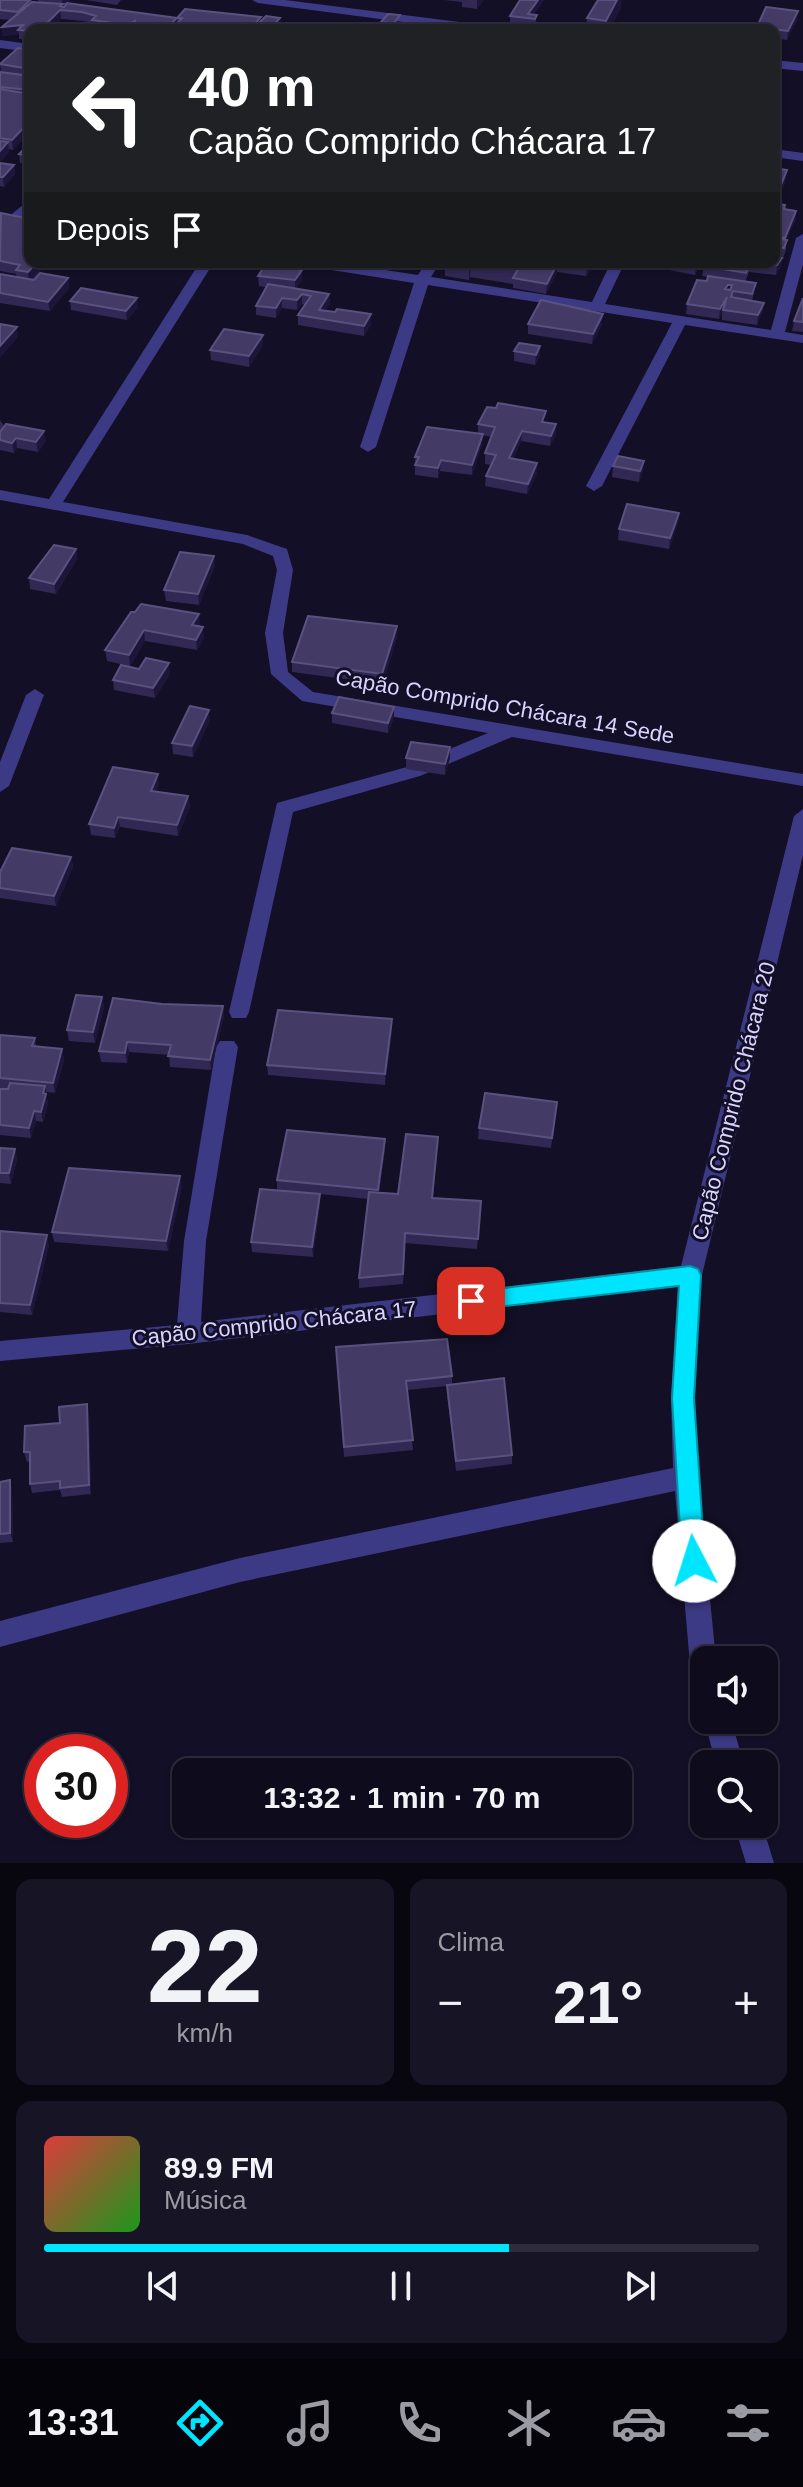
<!DOCTYPE html>
<html lang="pt">
<head>
<meta charset="utf-8">
<style>
	:root { --surface:#0e0b1c; --page:#171425; --text:#f1f3f6; --muted:#9b9ba3; --line:#2e2b3b; --accent:#00e5ff }
	body { margin:0; font-family:Arial,sans-serif; background:var(--page); color:var(--text); height:100vh; display:flex; flex-direction:column; font-size:30px; white-space:nowrap }
	* { box-sizing:border-box; margin:0 }
	p { font-size:26px; color:var(--muted) }
	.icon { flex:none; width:44px; height:44px; fill:none; stroke:currentColor; stroke-width:2; stroke-linecap:round; stroke-linejoin:round }
	.map { position:relative; height:1863px; overflow:hidden }
	.drawer { display:flex; flex-direction:column; gap:16px; padding:16px; background:#08060f; flex:1 }
	.drawer>* { flex:none }
	.banner { position:absolute; left:24px; top:24px; width:756px; height:244px; border-radius:16px; box-shadow:0 2px 6px #0004,0 0 0 2px var(--line); background:#202124; color:#fff; overflow:hidden }
	.controls { position:absolute; left:690px; top:1646px; display:grid; gap:16px }
	.controls a { display:grid; place-items:center; width:88px; height:88px; border-radius:16px; background:var(--surface); box-shadow:0 2px 6px #0004,0 0 0 2px var(--line); font-size:40px }
	.speed { position:absolute; left:24px; top:1734px; display:flex; gap:16px; font-size:40px; font-weight:700; text-align:center }
	.speed>* { display:grid; place-content:center; width:104px; height:104px; border-radius:50%; background:var(--surface); box-shadow:0 2px 6px #0004,0 0 0 2px var(--line); line-height:1 }
	.speed .limit { border:12px solid #d22; background:#fff; color:#111 }
	.pin { position:absolute; display:grid; place-items:center; width:68px; height:68px; color:#fff; margin:-34px; border-radius:16px; box-shadow:0 4px 12px #0006 }
	.me { position:absolute; width:88px; margin:-44px; rotate:355deg; stroke-linejoin:round; filter:drop-shadow(0 0 6px #0008) }
	.turn { display:flex; align-items:center; gap:28px; height:168px; padding:0 32px; font-size:36px }
	.turn .icon { width:104px; height:104px; stroke-width:2.5 }
	.turn b { display:block; font-size:56px; line-height:68px }
	.then { display:flex; align-items:center; height:76px; padding:0 32px; background:#0003; gap:16px; font-size:30px }
	.big { font-size:60px; font-weight:700; line-height:1.1 }
	.drawer .card { flex:1; display:flex; flex-direction:column; justify-content:center; gap:12px; min-width:0; padding:0 28px; border-radius:16px; background:var(--page) }
	.drawer .dial { align-items:center; gap:0 }
	.dial b { font-size:104px; line-height:1 }
	.song { display:flex; align-items:center; gap:24px }
	.cover { width:96px; height:96px; border-radius:12px; background:linear-gradient(135deg,hsl(0 70% 55%),hsl(120 70% 35%)) }
	.played { height:8px; border-radius:4px; background:linear-gradient(90deg,var(--accent) 65%,var(--line) 65%) }
	.keys { display:flex; justify-content:space-around; direction:ltr }
	.heat { display:flex; justify-content:space-between; align-items:center; font-size:44px; direction:ltr }
	.drawer .tiles { flex:1; display:grid; gap:16px; grid-template-columns:1fr 1fr }
	.card:last-child { grid-column:span 2 }
	.trip { position:absolute; left:172px; top:1758px; width:460px; height:80px; border-radius:16px; background:var(--surface); box-shadow:0 2px 6px #0004,0 0 0 2px var(--line); font-weight:700; line-height:80px; text-align:center }
	.dock { display:flex; height:128px; justify-content:space-around; align-items:center; background:#06040b; color:var(--muted) }
	.dock .icon { width:56px; height:56px }
	.dock .current { color:var(--accent) }
	.dock b { font-size:36px; color:var(--text) }
	.map>svg:first-child { display:block }
	.lines { fill:none; stroke-linecap:round; stroke-linejoin:round }
	.street { fill:#3d3a85; fill-rule:evenodd }
	.wall { fill:#312854; fill-rule:evenodd }
	.shaded-wall { fill:#1d163a }
	.building { fill:#433a66; stroke:#5a527e; stroke-width:2; fill-rule:evenodd }
	.route { fill:#00e5ff; stroke:#0095a6; stroke-width:2 }
	.labels { text-anchor:middle; stroke-width:6; stroke-linejoin:round; paint-order:stroke }
	.street-label { font-size:22px; fill:#d9d4ff; stroke:#130f26 }
</style>
</head>
<body>
<div class="map">
<svg width="803" height="1863" viewBox="0 0 803 1863">
	<rect width="100%" height="100%" fill="#130f26"/>
	<g class="lines">
		<!-- street -->
		<path class="street" d="M252,0H285L491,26L497,30H464L258,3Z
			M0,40L30,44V52L0,48Z
			M774,60L803,63V71L774,68Z
			M774,149L803,153V161L774,157Z
			M30,199V211L22,220H12V214Z
			M803,234V264L785,332L803,335V343L685,325L602,486L594,491L586,486L672,323L428,285L376,447L368,452L360,447L414,283L306,266L299,262H333L418,275L426,262H440L431,277L592,302L611,262H625L605,304L771,330L796,238Z
			M200,262H214L63,502L247,535L287,549L293,570L283,633L288,672L313,692L803,774V786L512,737L420,776L293,812L249,1012L246,1018H232L229,1012L277,803L407,767L488,733L302,701L271,674L265,633L277,570L273,556L243,544L0,500V490L49,499Z
			M35,689L44,695L9,786L0,792V762L26,695Z
			M803,809V855L702,1275L695,1398L698,1477L716,1660H704V1689L695,1685L691,1676L675,1491L240,1582L0,1647V1621L240,1558L673,1468L671,1398L678,1286L188,1344L0,1361V1341L177,1325L184,1241L216,1047L220,1041H234L238,1047L206,1241L201,1322L681,1266L794,816Z
			M704,1719L731,1720L744,1764H716Z
			M734,1824H762L774,1863H746Z"/>
	</g>
	<!-- wall -->
	<path class="wall" d="M0,0H32V2H39L38,0H70L63,6L177,18V23V18L261,21L280,18L281,27L278,30H102L93,29L92,23L83,21L61,19L50,30H30V40L19,39V34L3,36L2,27L10,20L0,19Z
		M86,0H121L117,5Z
		M444,0H484L477,9L462,7V2Z
		M520,0H544L534,14L537,24L534,28L510,25V16Z
		M621,8L609,30H586L587,18Z
		M797,20L787,40L774,38V30H756L757,27Z
		M381,22L420,27V30H381Z
		M30,50V141L26,140L25,137L13,150L9,149V152L0,162V72H1L0,64Z
		M30,146V165L20,163L19,154Z
		M0,163L14,165L15,174L4,187L0,186Z
		M774,168L786,179L780,195L774,194Z
		M774,203L785,209L796,211L795,221L786,240V250L783,258L774,256Z
		M0,215L30,262H48L32,280L68,278L69,288L50,311L0,303V274L17,277L16,274L0,271Z
		M782,258L780,268L776,275L749,272L745,282L754,293L752,301L764,303L762,313L757,325L722,320V313L719,319L686,314L687,304L707,281L708,277L702,276L704,266ZM728,285H732L730,289H726Z
		M120,262H138L136,265Z
		M445,262H596L586,276L557,272L546,294L513,288V284L470,277L469,280L445,276Z
		M664,262H701L695,275L664,269Z
		M258,276L302,280L296,288L329,294L330,304L325,311L371,314V324L364,336L298,325V315L305,305L302,304L297,310L282,308L276,318L256,315V306L266,287L259,286Z
		M803,298V332L792,331L794,321Z
		M70,301L138,307L127,320L71,310Z
		M528,324H602L592,344L528,334Z
		M263,335V345L249,367L211,360L210,350Z
		M540,346V356L535,365L514,361V351Z
		M0,420L4,426L46,441L38,452L17,448L14,453L0,450Z
		M545,422L556,424V434L550,446L521,441L513,459L537,463V474L527,494L485,486L486,476L491,465L485,464V453L491,437L483,435L482,444L472,475L440,471L438,478L415,475V457L478,433V424Z
		M613,466L643,471L639,482L612,477Z
		M679,513L678,523L669,549L618,540L619,529Z
		M76,549L77,559L56,594L30,589L29,578Z
		M215,566L199,605L166,601L164,590Z
		M135,612L200,624L199,627L204,638L197,650L145,641L130,666L107,661L105,650Z
		M397,626V637L383,684L292,672V662Z
		M170,674L155,698L114,690L113,680Z
		M394,707V717L388,733L332,723V713Z
		M210,720L193,757L173,754L172,743Z
		M450,747V758L445,775L406,769V758Z
		M159,785L156,792L188,796L190,807L178,836L120,827L115,838L91,835L89,824Z
		M71,857L73,867L56,906L0,898V872Z
		M102,997L104,1007L95,1043L69,1041L67,1030Z
		M162,1004L223,1006L224,1016L211,1070L170,1067L169,1055L129,1052L127,1063L101,1062L99,1051Z
		M392,1030L385,1085L268,1075L267,1065Z
		M0,1035L35,1038L36,1047L62,1049L64,1060L55,1093L46,1092L48,1104L43,1122L36,1121L31,1138L0,1135Z
		M557,1102L551,1148L478,1139L479,1128Z
		M438,1137L433,1198L481,1201L477,1249L405,1243L403,1284L359,1288V1278L368,1199L320,1194V1204L313,1257L252,1252L251,1242L277,1190V1180L385,1139V1149L379,1193L398,1194Z
		M0,1148L15,1149L17,1159L11,1184L0,1183Z
		M182,1186L168,1251L54,1242L52,1232Z
		M0,1231L49,1245L32,1315L0,1312Z
		M336,1347L452,1376V1384L512,1455V1464L456,1471L447,1394V1386L407,1390L413,1450L344,1457Z
		M89,1413L91,1494L62,1497L60,1490L32,1493L30,1484V1461L27,1462L24,1452L60,1423Z
		M10,1480L12,1490L13,1542L0,1543V1482Z"/>
	<!-- shaded-wall -->
	<path class="shaded-wall" d="M62,0H70L63,7Z
		M477,0H484L477,9Z
		M538,0H544L531,18L528,14Z
		M617,0H622L621,8L609,30H605L606,21Z
		M60,10L61,19L50,30H40Z
		M798,11L797,20L787,40L788,31Z
		M261,17V26H256V30H251Z
		M177,18L178,27L174,30H164Z
		M280,18L281,27L278,30H270Z
		M23,25L18,30L19,34L3,36L2,27Z
		M30,121V131L25,130V137L13,150L12,140Z
		M8,142L9,152L0,162V151Z
		M14,165L15,174L4,187L3,177Z
		M787,170L786,179L780,195L781,185Z
		M796,211L795,221L783,247L785,238Z
		M782,258L780,268L776,275L777,265Z
		M37,262H48L29,282L28,272Z
		M469,262H471L470,277L469,280Z
		M518,262H525L516,279V266Z
		M558,262L557,272L546,294L547,284Z
		M590,262H596L586,276L587,266Z
		M697,262H701L695,275L696,265Z
		M302,270V280L295,289V280Z
		M68,278L69,288L50,311L48,302Z
		M302,294V304L297,310V300Z
		M329,294L330,304L319,320V310Z
		M727,297L722,313L719,319L720,309Z
		M137,298L138,307L127,320L126,311Z
		M282,298V308L276,318V308Z
		M764,303L762,313L757,325L758,315Z
		M371,314V324L364,336V326Z
		M603,314L602,324L592,344L593,334Z
		M17,327L18,337L0,358V346Z
		M263,335V345L249,367V356Z
		M540,346V356L535,365L536,355Z
		M556,424V434L550,446L551,436Z
		M44,431L46,441L38,452L36,442Z
		M522,431L521,441L508,468L509,458Z
		M483,434L482,444L472,475V465Z
		M16,438L17,448L14,453L12,443Z
		M441,460L440,471L438,478V468Z
		M644,461L643,471L639,482L640,471Z
		M537,463V474L527,494L528,484Z
		M679,513L678,523L669,549L670,538Z
		M76,549L77,559L56,594L54,584Z
		M214,556L215,566L199,605L198,594Z
		M199,614L200,624L193,636L192,625Z
		M397,626V637L383,684L382,674Z
		M203,627L204,638L197,650L196,640Z
		M144,630L145,641L130,666L129,655Z
		M169,663L170,674L155,698L153,688Z
		M394,707V717L388,733V723Z
		M209,710L210,720L193,757L192,746Z
		M450,747V758L445,775V764Z
		M158,774L159,785L152,802L151,791Z
		M188,796L190,807L178,836L177,825Z
		M118,817L120,827L115,838L114,828Z
		M71,857L73,867L56,906L54,896Z
		M102,997L104,1007L95,1043L93,1032Z
		M223,1006L224,1016L211,1070L210,1060Z
		M392,1019V1030L385,1085V1074Z
		M127,1042L129,1052L127,1063L125,1053Z
		M62,1049L64,1060L55,1093L53,1083Z
		M45,1086L48,1104L43,1122L41,1112Z
		M34,1111L36,1121L31,1138L29,1128Z
		M385,1139V1149L378,1200V1190Z
		M15,1149L17,1159L11,1184L9,1173Z
		M180,1176L182,1186L168,1251L166,1241Z
		M320,1194V1204L313,1257L312,1247Z
		M47,1235L49,1245L32,1315L30,1305Z
		M87,1404L89,1413L91,1494L89,1485Z
		M10,1480L12,1490L13,1542L10,1533Z"/>
	<!-- building -->
	<path class="building" d="M0,0H30L18,12L0,10Z
		M520,0H538L528,14L537,15L535,19L510,16Z
		M598,0H617L606,21L587,18Z
		M32,2L63,4L60,6L64,7L67,3L177,18L164,30H126L136,20L128,25L92,20L96,16L82,12L60,10L40,30H30V31L18,30L23,25L2,27Z
		M766,7L798,11L788,31L757,27Z
		M185,9L261,17L250,29L213,23L207,30H171L182,18H177Z
		M388,14L400,15L394,23L420,27L417,30H384L389,23L381,22Z
		M266,16L280,18L270,29L256,26Z
		M336,26L354,29L353,30H333Z
		M18,48L30,50V69L0,64Z
		M0,72L30,76V90L0,87Z
		M0,89L30,94V121L12,140L0,138Z
		M0,141L8,142L0,151Z
		M27,146H30V156L19,154Z
		M0,163L14,165L3,177H0Z
		M774,168L787,170L781,185L774,184Z
		M774,203L785,205L784,209L796,211L785,238L774,236Z
		M1,213L30,219V262H37L28,272L16,270L20,265L0,261Z
		M774,238L787,240L784,248L774,246Z
		M774,257L782,258L777,265L750,263L746,273L704,266L705,262H774Z
		M493,262H518L516,266Z
		M522,262H590L587,266L558,262L547,284L513,278Z
		M680,262H697L696,265Z
		M266,264L302,270L295,280L258,276Z
		M40,273L68,278L48,302L0,293V274L34,280Z
		M708,276L756,283L752,294L733,291L731,297L764,303L758,315L723,310L727,297L720,309L687,304L697,280L707,281ZM728,285H732L730,290L725,289Z
		M268,284L329,294L319,310L335,312L337,309L371,314L364,326L298,315L311,296L302,294L297,300L282,298L276,308L256,306Z
		M81,288L137,298L126,311L70,301Z
		M803,298V322L794,321Z
		M541,300L603,314L593,334L528,324Z
		M0,324L17,327L0,346Z
		M224,329L263,335L249,356L210,350Z
		M519,343L540,346L536,355L514,351Z
		M498,403L546,411L542,422L556,424L551,436L522,431L509,458L537,463L528,484L486,476L496,455L485,453L495,427L478,424L487,407L496,408Z
		M6,424L44,431L36,442L16,438L12,443L0,440V432Z
		M427,427L483,434L472,465L441,460L438,468L415,465L419,457H415Z
		M618,456L644,461L640,471L613,466Z
		M627,504L679,513L670,538L619,529Z
		M54,545L76,549L54,584L29,578Z
		M180,552L214,556L198,594L164,590Z
		M141,604L199,614L192,625L203,627L196,640L144,630L129,655L105,650L131,612H135Z
		M308,616L397,626L382,674L292,662Z
		M146,658L169,663L153,688L113,680L121,665L139,669Z
		M339,697L394,707L388,723L332,713Z
		M190,706L209,710L192,746L172,743Z
		M411,742L450,747L445,764L406,758Z
		M113,767L158,774L151,791L188,796L177,825L118,817L114,828L89,824Z
		M12,848L71,857L54,896L0,888V872Z
		M76,995L102,997L93,1032L67,1030Z
		M113,998L162,1004L223,1006L210,1060L168,1056L171,1045L127,1042L125,1053L99,1051Z
		M278,1010L392,1019L385,1074L267,1065Z
		M0,1035L35,1038L32,1046L62,1049L53,1083L0,1078Z
		M10,1083L45,1086L43,1093L46,1094L41,1112L34,1111L29,1128L0,1125V1089H8Z
		M485,1093L557,1102L552,1138L479,1128Z
		M287,1130L385,1139L378,1190L277,1180Z
		M406,1134L438,1137L432,1198L481,1201L478,1239L405,1233L403,1274L359,1278L369,1192L398,1194Z
		M0,1148L15,1149L9,1173H0Z
		M69,1168L180,1176L166,1241L52,1232Z
		M260,1189L320,1194L312,1247L251,1242Z
		M0,1231L47,1235L30,1305L0,1303Z
		M447,1339L452,1376L406,1381L413,1440L344,1447L336,1347Z
		M504,1378L512,1455L456,1461L447,1385Z
		M87,1404L89,1485L60,1488V1481L30,1484V1452H24L25,1426L60,1423L59,1407Z
		M10,1480V1533L0,1534V1482Z"/>
	<!-- route -->
	<path class="route" d="M690,1266L698,1269L701,1275L694,1398L705,1561L702,1569L694,1572L685,1569L682,1561L672,1398L679,1286L471,1310L463,1308L460,1301L463,1295L471,1292Z"/>
	<g class="labels">
		<!-- street labels -->
		<g class="street-label">
			<text transform="translate(505 706) rotate(10)" y="8">Capão Comprido Chácara 14 Sede</text>
			<text transform="translate(733 1101) rotate(-76)" y="8">Capão Comprido Chácara 20</text>
			<text transform="translate(274 1323) rotate(-6)" y="8">Capão Comprido Chácara 17</text>
		</g>
	</g>
</svg>
<div class="controls">
<a><svg class="icon" aria-label="sound" viewBox="0 0 24 24"><path d="M4 9h4l5-4v14l-5-4H4zM17 9q2 3 0 6"/></svg></a>
<a><svg class="icon" aria-label="search" viewBox="0 0 24 24"><circle cx="10" cy="10" r="6"/><path d="M15 15l6 6"/></svg></a>
</div>
<div class="speed"><div class="limit">30</div></div>
<div class="pin" style="left:471px;top:1301px;background:#d93025"><svg class="icon" aria-label="arrive" viewBox="0 0 24 24"><path d="M6 21V4h12l-3 4 3 4H6"/></svg></div>
<svg class="me" style="left:694px;top:1561px" viewBox="-20 -20 40 40"><circle r="19" fill="#fff"/><path d="M0-13L10 11 0 6-10 11z" fill="#00e5ff"/></svg>
<div class="trip">13:32 · 1 min · 70 m</div>
<div class="banner">
<div class="turn"><svg class="icon" aria-label="left" viewBox="0 0 24 24"><path d="M17 20v-9H6M10 6l-5 5 5 5"/></svg><div><b>40 m</b>Capão Comprido Chácara 17</div></div>
<div class="then">Depois<svg class="icon" aria-label="arrive" viewBox="0 0 24 24"><path d="M6 21V4h12l-3 4 3 4H6"/></svg></div>
</div>
</div>
<section class="drawer">
<div class="tiles">
<div class="card dial"><b>22</b><p>km/h</p></div>
<div class="card"><p>Clima</p>
<div class="heat"><a>−</a><b class="big">21°</b><a>+</a></div>
</div>
<div class="card">
<div class="song"><i class="cover"></i><div><b>89.9 FM</b><p>Música</p></div></div>
<div class="played"></div>
<div class="keys"><svg class="icon" aria-label="previous" viewBox="0 0 24 24"><path d="M18 5L8 12l10 7zM5 5v14"/></svg><svg class="icon" aria-label="pause" viewBox="0 0 24 24"><path d="M8 5v14M16 5v14"/></svg><svg class="icon" aria-label="next" viewBox="0 0 24 24"><path d="M6 5l10 7-10 7zM19 5v14"/></svg></div>
</div>
</div>
</section>
<nav class="dock">
<b>13:31</b>
<svg class="icon current" aria-label="directions" viewBox="0 0 24 24"><path d="M12 3l9 9-9 9-9-9zM9 14v-3h6M13 9l2 2-2 2"/></svg>
<svg class="icon" aria-label="music" viewBox="0 0 24 24"><path d="M9 18V5l10-2v13"/><circle cx="6" cy="18" r="3"/><circle cx="16" cy="16" r="3"/></svg>
<svg class="icon" aria-label="phone" viewBox="0 0 24 24"><path d="M5 4h4l2 5-3 2q2 4 5 5l2-3 5 2v4C11 20 4 13 5 4z"/></svg>
<svg class="icon" aria-label="climate" viewBox="0 0 24 24"><path d="M12 3v18M4 7l16 10M4 17L20 7"/></svg>
<svg class="icon" aria-label="car" viewBox="0 0 24 24"><path d="M5 17H2v-5l4-1 3-4h7l3 4 3 1v5h-3M9 17h6M6 11h13"/><circle cx="7" cy="17" r="2"/><circle cx="17" cy="17" r="2"/></svg>
<svg class="icon" aria-label="filters" viewBox="0 0 24 24"><path d="M4 7h16M4 17h16"/><circle cx="9" cy="7" r="2"/><circle cx="15" cy="17" r="2"/></svg>
</nav>
</body>
</html>
